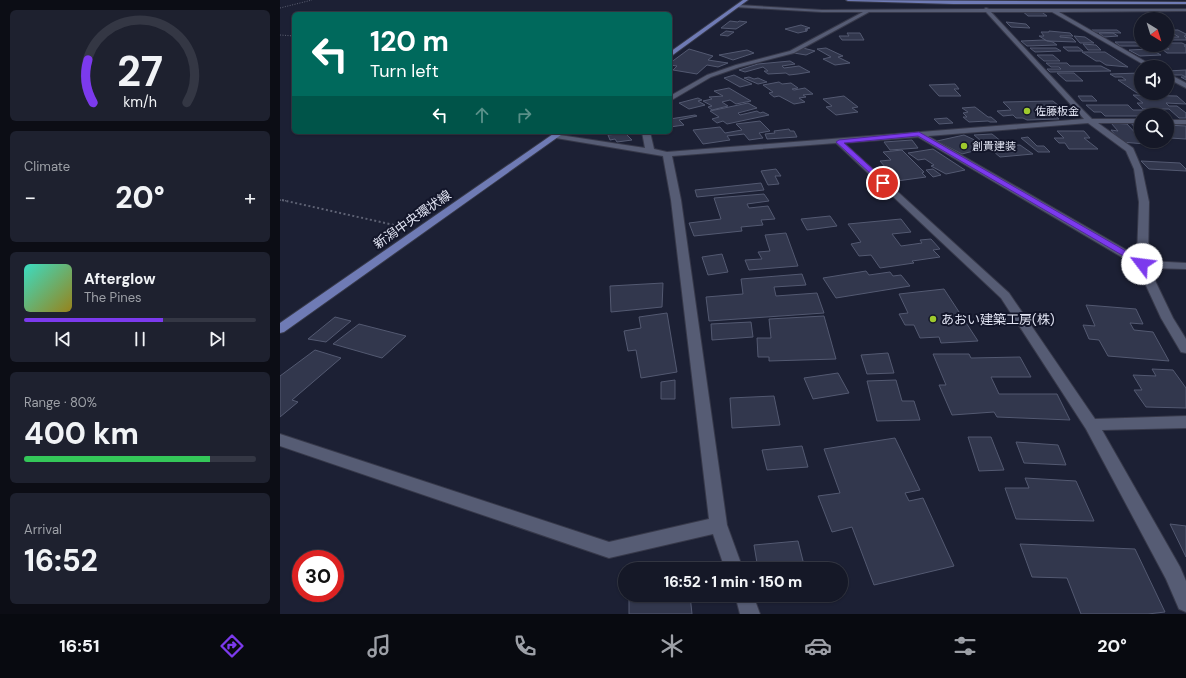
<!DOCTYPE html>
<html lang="en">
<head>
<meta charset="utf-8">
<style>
	:root { --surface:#151827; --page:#1e212f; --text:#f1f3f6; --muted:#9da0a7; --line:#343744; --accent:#7c3aed }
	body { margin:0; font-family:"DM Sans","Noto Sans JP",sans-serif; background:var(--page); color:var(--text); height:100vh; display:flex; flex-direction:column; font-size:15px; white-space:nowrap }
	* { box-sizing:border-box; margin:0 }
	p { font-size:13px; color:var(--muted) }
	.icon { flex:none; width:22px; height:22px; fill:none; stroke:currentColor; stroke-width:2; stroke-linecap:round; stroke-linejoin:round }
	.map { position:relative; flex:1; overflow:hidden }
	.panel { display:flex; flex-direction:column; gap:10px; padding:10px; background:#0c0d15; width:280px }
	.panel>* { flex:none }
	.top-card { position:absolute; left:12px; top:12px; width:380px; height:122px; border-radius:6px; box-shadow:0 1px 3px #0004,0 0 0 1px var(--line); background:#00695c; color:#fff; overflow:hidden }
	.needle { width:26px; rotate:142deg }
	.controls { position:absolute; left:854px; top:12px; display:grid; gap:8px }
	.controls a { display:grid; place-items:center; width:40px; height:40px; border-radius:50%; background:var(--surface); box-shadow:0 1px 3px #0004,0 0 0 1px var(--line); font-size:20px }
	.speed { position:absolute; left:12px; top:550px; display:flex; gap:8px; font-size:20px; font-weight:700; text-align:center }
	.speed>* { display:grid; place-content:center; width:52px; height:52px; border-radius:50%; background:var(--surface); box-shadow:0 1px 3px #0004,0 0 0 1px var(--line); line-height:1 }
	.speed .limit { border:6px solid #d22; background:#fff; color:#111 }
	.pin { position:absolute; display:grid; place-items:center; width:34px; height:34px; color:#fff; margin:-17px; border:2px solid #fff; border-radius:50%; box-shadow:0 1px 4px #0007 }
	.me { position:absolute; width:44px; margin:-22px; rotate:300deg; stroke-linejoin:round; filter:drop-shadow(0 0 3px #0008) }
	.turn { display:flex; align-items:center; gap:14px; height:84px; padding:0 12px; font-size:18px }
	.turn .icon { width:52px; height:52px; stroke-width:2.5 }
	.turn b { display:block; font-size:28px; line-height:34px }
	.lanes { display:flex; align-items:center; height:38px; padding:0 12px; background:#0003; justify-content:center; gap:20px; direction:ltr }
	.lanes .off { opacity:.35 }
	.big { font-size:30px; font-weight:800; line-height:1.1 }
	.panel .card { flex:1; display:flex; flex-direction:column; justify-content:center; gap:6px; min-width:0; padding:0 14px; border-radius:6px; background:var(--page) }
	.panel .dial { align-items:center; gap:0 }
	.dial svg { height:104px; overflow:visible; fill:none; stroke:var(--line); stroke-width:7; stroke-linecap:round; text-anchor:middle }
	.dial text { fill:var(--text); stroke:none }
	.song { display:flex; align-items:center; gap:12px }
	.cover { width:48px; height:48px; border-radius:6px; background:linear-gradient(135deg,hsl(170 70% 55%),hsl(50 70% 35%)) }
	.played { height:4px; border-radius:2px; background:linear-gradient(90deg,var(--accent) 60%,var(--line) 60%) }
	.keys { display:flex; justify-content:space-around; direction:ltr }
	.heat { display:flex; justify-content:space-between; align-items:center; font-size:22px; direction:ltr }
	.charge { height:6px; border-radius:3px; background:linear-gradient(90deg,#34c759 80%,var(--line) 0) }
	.trip { position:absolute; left:338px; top:562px; width:230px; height:40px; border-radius:20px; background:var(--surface); box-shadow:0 1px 3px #0004,0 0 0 1px var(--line); font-weight:800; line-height:40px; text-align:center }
	.dock { display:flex; height:64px; justify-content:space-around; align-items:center; background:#080a10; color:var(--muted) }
	.dock .icon { width:28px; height:28px }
	.dock .on { color:var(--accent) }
	.dock b { font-size:18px; color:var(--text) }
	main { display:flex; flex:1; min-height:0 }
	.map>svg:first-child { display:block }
	.building { fill:#32374d; stroke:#535971 }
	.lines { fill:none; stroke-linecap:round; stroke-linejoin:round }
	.street-casing { stroke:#37394a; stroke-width:2 }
	.primary-casing { stroke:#37394a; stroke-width:2 }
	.path-far2 { stroke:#5d6173; stroke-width:1; stroke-dasharray:1 1.5; stroke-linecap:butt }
	.path-far1 { stroke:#5d6173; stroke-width:1.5; stroke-dasharray:1 1.5; stroke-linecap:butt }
	.path { stroke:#5d6173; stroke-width:2; stroke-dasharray:2 2.5; stroke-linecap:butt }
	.street { fill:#565c74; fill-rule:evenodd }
	.primary { fill:#6f7bb5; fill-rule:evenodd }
	.route { fill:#7c3aed; stroke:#51269a }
	.poi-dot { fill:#9fca2d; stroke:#13162a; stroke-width:1.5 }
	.labels { text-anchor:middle; stroke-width:4; stroke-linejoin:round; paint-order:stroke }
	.far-poi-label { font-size:11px; fill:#dfe2f1; stroke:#13162a; text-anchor:start }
	.street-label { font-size:13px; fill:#dfe2f1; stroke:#13162a }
	.poi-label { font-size:13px; fill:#dfe2f1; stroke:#13162a; text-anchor:start }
</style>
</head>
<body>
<main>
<section class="panel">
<div class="card dial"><svg viewBox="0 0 100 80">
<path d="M14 69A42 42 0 1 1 86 69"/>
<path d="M14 69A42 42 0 0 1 10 36" stroke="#7c3aed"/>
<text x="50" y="56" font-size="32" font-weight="700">27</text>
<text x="50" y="72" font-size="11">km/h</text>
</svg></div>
<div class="card"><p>Climate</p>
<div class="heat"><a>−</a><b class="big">20°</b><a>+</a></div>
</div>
<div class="card">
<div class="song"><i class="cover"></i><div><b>Afterglow</b><p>The Pines</p></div></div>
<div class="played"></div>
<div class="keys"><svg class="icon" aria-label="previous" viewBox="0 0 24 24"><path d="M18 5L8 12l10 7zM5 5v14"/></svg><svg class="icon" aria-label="pause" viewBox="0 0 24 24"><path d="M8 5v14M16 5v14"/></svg><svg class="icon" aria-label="next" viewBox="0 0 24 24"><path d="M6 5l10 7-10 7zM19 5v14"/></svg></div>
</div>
<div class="card"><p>Range · 80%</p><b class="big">400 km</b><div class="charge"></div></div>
<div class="card"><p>Arrival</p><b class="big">16:52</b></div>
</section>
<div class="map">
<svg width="906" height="614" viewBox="0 0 906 614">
	<rect width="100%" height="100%" fill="#1c2034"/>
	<!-- building -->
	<path class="building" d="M741,10H759L767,16H748Z
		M450,21L458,22L459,21L467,22L456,29L441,28Z
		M726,22L746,24L750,28L731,27Z
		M521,25L530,28L525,29L528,30H525L527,31L518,33L505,29Z
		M812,30H837L841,33L815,32Z
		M887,30H898L906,34V36H904L906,38V40H887V37H899Z
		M446,31L454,32L448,36L440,35Z
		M769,31L790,33L793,36H780V37L792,38L796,42L767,41L759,36H764L761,32H769Z
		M567,33H580L584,40H562L559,36H569Z
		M819,33H833L838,36L824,37Z
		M794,36L805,37L814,43H800Z
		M764,40L773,42L777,45L747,46L741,41Z
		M835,42H855L861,46H840Z
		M887,43H902L906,45L904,46L906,47V53H887L882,49H889L882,45H887Z
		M803,44L816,45L821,50H808Z
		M783,47H798L803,51H788Z
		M523,48L535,51L526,55L514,53Z
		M546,48L563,56L558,57L570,63L555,65L543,59L551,57L537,49Z
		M750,48H776L781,51L755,52Z
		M409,49L433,56L428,60L448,63L438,67L427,65L417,74L393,70L397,66L390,65V63Z
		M870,49L881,55L860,56L849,50Z
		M467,50L474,53L453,60L439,55Z
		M802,52H825L848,67L826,65L820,61H816Z
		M757,55H773L780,61H764Z
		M510,61L515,64L502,66L504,68L519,66L530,72L518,74L509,75L506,73L488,74L484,71H488L483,67L465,72L459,70L478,64Z
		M766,63H787L790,66H821L831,71L770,72L767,69H781L779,67H771Z
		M906,70V80L901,77H906L902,75H894L887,71Z
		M777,73H794L803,81H786Z
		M860,73L861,93H857L838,80H846L842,77H835L830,74Z
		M454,75L472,84L460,87L444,78Z
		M469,77L474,79L478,78L487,82L478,84L464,78Z
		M499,82L502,84L511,83L518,88L512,89L514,90L525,88L533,94L523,95L526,97L519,98L525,102L514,104L499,96L494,97L489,93L493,92L483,85Z
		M675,84L679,89H674L681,96H659L649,85Z
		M449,88L471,101L456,104L450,100L442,102L448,106L432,110L428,107L432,106L423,101L432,99L429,97L443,96L434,91Z
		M853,95L897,96L906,104L886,103L889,106H897L906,113V118H899L889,109H863L857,103H863Z
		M564,96L578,107L572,108L578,112L556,115L546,107L552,106L543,99Z
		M798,96H812L817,101H802Z
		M418,98L422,100L418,101L425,105L409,109L399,103Z
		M773,101L779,106L755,107L757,109H767L779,119L747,120L743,118H736L733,115L723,116L717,111L731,110L723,102Z
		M468,103L477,108L458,113L460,115L477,111L480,113L483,112L489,115L447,124L443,121L437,123L432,119L439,117L430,111Z
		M806,105H848L853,110H863L869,115H861V116H825L821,112H814Z
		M695,107L708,117H711L717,122H710L708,121L689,122L683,117H687L683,113L688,112L682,108Z
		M415,115L417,116L399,120L404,125L390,127V119Z
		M667,118L673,123L659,124L654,119Z
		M480,121L490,131L479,133L483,138L469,140L464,134L447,136L450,140L423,144L413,130L440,127L445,133L462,130L456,124Z
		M850,122L861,123V130H857Z
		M831,123L847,124L861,139V141L866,144L841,142L831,130L838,131Z
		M887,125L906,126V139L890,138L887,135V130H890Z
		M509,129L510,131H514L517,137L487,139L485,134L495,133L494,131Z
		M777,131H804L810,138H804L818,149H789L785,143H779L774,138H784Z
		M336,132H350L345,133L352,140L337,142L335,139L330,140L328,135L338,134Z
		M712,134L727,146L740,145L753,154L720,157L694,135Z
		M684,135L701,143L698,144L705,148L682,154L657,141Z
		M748,137L757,146H764L770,152H758L741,138Z
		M632,140L638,148L610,150L604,142Z
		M653,149L685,170L666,174L651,166L654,165L645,159L638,160L628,153Z
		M622,150L644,172L642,173L646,177L617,181L600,161L611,160L603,152Z
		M861,161L900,163L906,169V171L869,169Z
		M496,169L501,176H495L499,184L488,185L481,171Z
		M653,169L661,175L653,177L646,170Z
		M481,183L484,190L417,197L415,190Z
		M484,194L489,201L467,204L469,208L488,206L495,219L481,220L483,225L461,227L462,231L414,236L409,223L441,219L434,198Z
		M550,216L557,226L527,230L521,219Z
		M621,219L631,232L612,234L621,246L642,243L640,240L651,239L660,249L653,250L660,257L632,261L634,263L600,268L591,255L579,256L571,244L581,242L568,224Z
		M506,233L518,266L469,270L465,260L482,259L478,252L490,251L485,235Z
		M442,254L448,272L428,275L422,257Z
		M586,271L589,275L610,272L613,276L621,275L630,286L556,298L543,278Z
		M522,274L526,285L494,287L496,296L537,293L544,313L429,321L426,297L463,294L461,279Z
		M383,283L382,307L331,312L330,286Z
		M664,289L698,341L661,343L659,337L640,338L634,325H625L619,314L628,313L619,294Z
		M806,305L856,309L863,324L850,323L854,330L873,332L889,361L828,356L819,340L809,339L803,325L815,326Z
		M387,313L397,372L361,378L356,350L348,351L344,331L361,328L359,317Z
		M544,316L556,359L489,361V357H478L477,338H491L489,319Z
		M55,317L71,321L46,342L28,339Z
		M471,322L473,337L432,340L431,324Z
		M79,324L126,336L102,358L53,344Z
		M35,350L61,358L12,400L18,402L0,417V376Z
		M608,353L614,373L587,374L581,355Z
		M653,354H689L691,358L740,357L751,377H711L719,394H777L790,420L717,417L714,412L672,415L659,385H666Z
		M872,369L893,370L906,388V408L866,407L854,390H862L853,375L876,376Z
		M558,373L569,393L533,399L524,378Z
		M395,380V399H381V382Z
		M616,380L622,401H634L640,420L597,421L587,381Z
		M494,396L500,425L452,428L450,398Z
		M688,437H711L724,470L699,471Z
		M615,438L640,490L625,493L629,501L643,498L674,566L594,585L572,527L552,532L538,496L560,493L544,449Z
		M736,442L778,445L786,465L744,463Z
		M522,446L528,467L487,470L482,450Z
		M745,478L796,481L814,521L736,519L725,488H749Z
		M890,524L906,526V557Z
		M518,541L525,569H478L474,545Z
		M740,544L855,549L885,612L868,614H801L787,578L752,577Z
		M349,595H410L412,614H349Z"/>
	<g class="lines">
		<!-- street casing -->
		<g class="street-casing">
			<path id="street" d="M458,5L542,10L704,9L706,8L709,9H906V11L779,12L875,67H868L772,12H711L799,106L812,119H861V123H818L853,148L862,169L869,202L868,261L906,263V269L869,268L893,318L906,339V353L901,352L881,318L857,266L638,137L564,143L729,293L815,419L906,416V428L822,430L900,567L906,581V612L899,609L886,579L806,429L721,298L556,143L392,156L401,200L447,525L463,569H445L433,534L329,558L0,446V434L329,542L429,519L391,200L383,156L276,138H273V134L365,148L362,132H370L374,149L387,152L804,119L706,12H589L514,53L460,67L431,77L390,101V96L427,75L456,65L510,51L583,12H542L456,7ZM808,123L846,151L854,169L859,202L857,256L648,136Z
				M887,73L906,83V88L887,78Z
				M887,120H906V124H887Z
				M455,595H473L480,614H460Z"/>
		</g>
		<!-- primary casing -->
		<g class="primary-casing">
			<path id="primary" d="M463,0H468L390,57V52Z
				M566,0L906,2V4H673L568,1Z
				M276,132H285L4,332L0,333V323Z"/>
		</g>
		<!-- path-far2 -->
		<path class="path-far2" d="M0,8L32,0
			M0,35L14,36"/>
		<!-- path-far1 -->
		<path class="path-far1" d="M0,200L7,201"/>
		<!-- path -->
		<path class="path" d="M2,200L114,225"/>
		<!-- street -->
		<use href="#street" class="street"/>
		<!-- primary -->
		<use href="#primary" class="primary"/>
	</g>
	<!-- route -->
	<path class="route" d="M639,132L865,262L866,264L865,265H859L638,136L564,143L606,181L607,183L603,185L556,142L559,140Z"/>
	<!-- markers -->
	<g class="poi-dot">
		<circle cx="747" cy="111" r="4"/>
		<circle cx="684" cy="146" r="4"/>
		<circle cx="653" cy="319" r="4"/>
	</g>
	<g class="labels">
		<!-- far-poi labels -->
		<g class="far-poi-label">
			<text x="755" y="115">佐藤板金</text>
			<text x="692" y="150">創貴建装</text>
		</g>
		<!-- street labels -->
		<g class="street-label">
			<text transform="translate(132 219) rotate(-35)" y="5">新潟中央環状線</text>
		</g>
		<!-- poi labels -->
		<g class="poi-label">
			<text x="661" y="324">あおい建築工房(株)</text>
		</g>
	</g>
</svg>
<div class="controls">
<a><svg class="needle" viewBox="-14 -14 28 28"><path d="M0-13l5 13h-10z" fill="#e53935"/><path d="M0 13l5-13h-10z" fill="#9da0a7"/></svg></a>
<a><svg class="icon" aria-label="sound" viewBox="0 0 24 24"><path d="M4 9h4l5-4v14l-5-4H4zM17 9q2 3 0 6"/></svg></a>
<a><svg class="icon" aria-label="search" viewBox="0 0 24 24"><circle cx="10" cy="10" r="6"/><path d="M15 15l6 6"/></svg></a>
</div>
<div class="speed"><div class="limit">30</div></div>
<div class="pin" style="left:603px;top:183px;background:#d93025"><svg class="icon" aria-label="arrive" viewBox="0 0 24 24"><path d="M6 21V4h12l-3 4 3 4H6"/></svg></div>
<svg class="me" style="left:862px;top:264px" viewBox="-20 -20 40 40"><circle r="19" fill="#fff"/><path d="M0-13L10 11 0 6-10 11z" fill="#7c3aed"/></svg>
<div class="trip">16:52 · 1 min · 150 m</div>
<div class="top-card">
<div class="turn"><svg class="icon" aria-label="left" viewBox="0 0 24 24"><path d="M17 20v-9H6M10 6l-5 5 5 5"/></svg><div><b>120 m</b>Turn left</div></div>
<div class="lanes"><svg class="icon" aria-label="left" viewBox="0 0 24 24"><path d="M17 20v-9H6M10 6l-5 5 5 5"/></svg><svg class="icon off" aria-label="ahead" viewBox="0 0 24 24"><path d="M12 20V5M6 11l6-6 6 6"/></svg><svg class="icon off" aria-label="right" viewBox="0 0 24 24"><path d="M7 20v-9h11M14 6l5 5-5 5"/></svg></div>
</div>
</div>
</main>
<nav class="dock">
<b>16:51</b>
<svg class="icon on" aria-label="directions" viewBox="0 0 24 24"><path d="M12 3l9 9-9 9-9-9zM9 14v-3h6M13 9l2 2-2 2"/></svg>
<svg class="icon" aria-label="music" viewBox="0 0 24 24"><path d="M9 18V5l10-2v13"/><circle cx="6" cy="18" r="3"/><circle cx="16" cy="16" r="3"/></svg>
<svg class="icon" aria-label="phone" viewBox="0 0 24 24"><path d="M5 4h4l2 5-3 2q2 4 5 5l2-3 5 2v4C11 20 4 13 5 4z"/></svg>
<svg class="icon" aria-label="climate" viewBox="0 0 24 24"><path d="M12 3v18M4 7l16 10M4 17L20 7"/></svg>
<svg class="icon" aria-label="car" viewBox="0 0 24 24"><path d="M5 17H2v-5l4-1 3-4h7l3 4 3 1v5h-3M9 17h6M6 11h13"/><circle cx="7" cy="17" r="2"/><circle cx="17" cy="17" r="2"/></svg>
<svg class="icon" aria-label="filters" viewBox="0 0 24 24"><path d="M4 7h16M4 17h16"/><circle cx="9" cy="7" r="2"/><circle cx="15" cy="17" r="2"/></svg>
<b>20°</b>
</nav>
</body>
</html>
